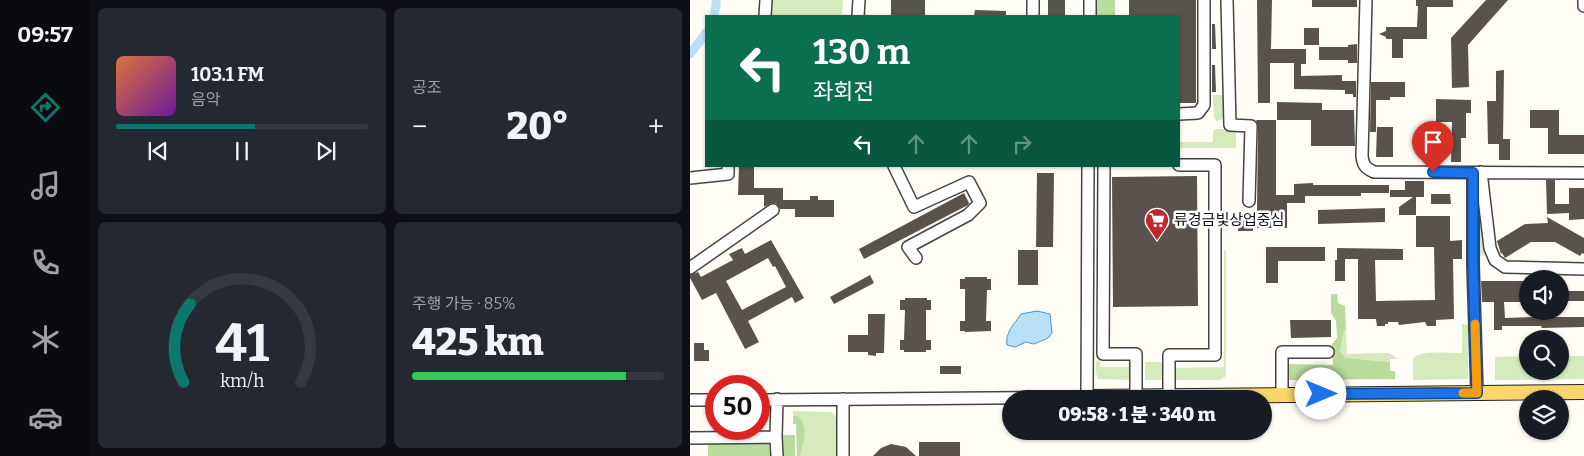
<!DOCTYPE html>
<html lang="ko">
<head>
<meta charset="utf-8">
<style>
	:root { --surface:#171b24; --page:#242831; --text:#f1f3f6; --muted:#9ea1a6; --line:#363941; --accent:#0f766e }
	body { margin:0; font-family:Bitter,"Noto Sans KR",serif; background:var(--page); color:var(--text); height:100vh; display:flex; flex-direction:column; font-size:19px; white-space:nowrap }
	* { box-sizing:border-box; margin:0 }
	p { font-size:16px; color:var(--muted) }
	.icon { flex:none; width:28px; height:28px; fill:none; stroke:currentColor; stroke-width:2; stroke-linecap:round; stroke-linejoin:round }
	.map { position:relative; flex:1; overflow:hidden }
	.sheet { display:flex; flex-direction:column; gap:8px; padding:8px; background:#0d0f14; width:600px }
	.sheet>* { flex:none }
	.guide { position:absolute; left:15px; top:15px; width:475px; height:152px; border-radius:0px; box-shadow:0 1px 4px #0004; background:#0b6e4f; color:#fff; overflow:hidden }
	.buttons { position:absolute; left:829px; top:270px; display:grid; gap:10px }
	.buttons a { display:grid; place-items:center; width:50px; height:50px; border-radius:50%; background:var(--surface); box-shadow:0 1px 4px #0004; font-size:25px }
	.speed { position:absolute; left:15px; top:375px; display:flex; gap:10px; font-size:25px; font-weight:700; text-align:center }
	.speed>* { display:grid; place-content:center; width:65px; height:65px; border-radius:50%; background:var(--surface); box-shadow:0 1px 4px #0004; line-height:1 }
	.speed .limit { border:8px solid #d22; background:#fff; color:#111 }
	.pin { position:absolute; display:grid; place-items:center; width:42px; height:42px; color:#fff; margin:-51px -21px; border-radius:50% 50% 50% 0; rotate:-45deg; box-shadow:0 0 5px #0007 }
	.pin .icon { rotate:45deg }
	.me { position:absolute; width:55px; margin:-28px; rotate:90deg; stroke-linejoin:round; filter:drop-shadow(0 0 4px #0008) }
	.turn { display:flex; align-items:center; gap:18px; height:105px; padding:0 25px; font-size:22px }
	.turn .icon { width:65px; height:65px; stroke-width:2.5 }
	.turn b { display:block; font-size:35px; line-height:42px }
	.lanes { display:flex; align-items:center; height:48px; padding:0 25px; background:#0003; justify-content:center; gap:25px; direction:ltr }
	.lanes .off { opacity:.35 }
	.big { font-size:38px; font-weight:800; line-height:1.1 }
	.sheet .tile { flex:1; display:flex; flex-direction:column; justify-content:center; gap:8px; min-width:0; padding:0 18px; border-radius:8px; background:var(--page) }
	.sheet .dial { align-items:center; gap:0 }
	.dial svg { height:130px; overflow:visible; fill:none; stroke:var(--line); stroke-width:7; stroke-linecap:round; text-anchor:middle }
	.dial text { fill:var(--text); stroke:none }
	.song { display:flex; align-items:center; gap:15px }
	.cover { width:60px; height:60px; border-radius:8px; background:linear-gradient(135deg,hsl(20 70% 55%),hsl(280 70% 35%)) }
	.played { height:5px; border-radius:2px; background:linear-gradient(90deg,var(--accent) 55%,var(--line) 55%) }
	.keys { display:flex; justify-content:space-around; direction:ltr }
	.heat { display:flex; justify-content:space-between; align-items:center; font-size:28px; direction:ltr }
	.charge { height:8px; border-radius:4px; background:linear-gradient(90deg,#34c759 85%,var(--line) 0) }
	.sheet .tiles { flex:1; display:grid; gap:8px; grid-template-columns:repeat(2,1fr) }
	.trip { position:absolute; left:312px; top:390px; width:270px; height:50px; border-radius:25px; background:var(--surface); box-shadow:0 1px 4px #0004; font-weight:800; line-height:50px; text-align:center }
	main { display:flex; flex:1; min-height:0 }
	.dock { display:flex; flex-direction:column; width:90px; justify-content:space-around; align-items:center; background:#090b0e; color:var(--muted) }
	.dock .icon { width:35px; height:35px }
	.dock .selected { color:var(--accent) }
	.dock b { font-size:22px; color:var(--text) }
	.map>svg:first-child { display:block }
	.green { fill:#d5ebbd }
	.forest { fill:#b9dc9c }
	.water { fill:#b9e0f7; stroke:#3f96cf }
	.lines { fill:none; stroke-linecap:round; stroke-linejoin:round }
	.canal { stroke:#b9e0f7; stroke-width:9 }
	.building { fill:#5a524d; fill-rule:evenodd }
	.minor-casing { stroke:#444; stroke-width:14 }
	.major-casing { stroke:#222; stroke-width:16 }
	.minor { stroke:#fff; stroke-width:11 }
	.major { stroke:#f9d66b; stroke-width:14 }
	.route-casing { stroke:#114b97; stroke-width:12 }
	.route { stroke:#1a73e8; stroke-width:9 }
	.slow { stroke:#f59e0b; stroke-width:9 }
	.labels { text-anchor:middle; stroke-width:5; stroke-linejoin:round; paint-order:stroke }
	.poi-label { font-size:15px; fill:#111; stroke:#fff; text-anchor:start }
</style>
</head>
<body>
<main>
<nav class="dock">
<b>09:57</b>
<svg class="icon selected" aria-label="directions" viewBox="0 0 24 24"><path d="M12 3l9 9-9 9-9-9zM9 14v-3h6M13 9l2 2-2 2"/></svg>
<svg class="icon" aria-label="music" viewBox="0 0 24 24"><path d="M9 18V5l10-2v13"/><circle cx="6" cy="18" r="3"/><circle cx="16" cy="16" r="3"/></svg>
<svg class="icon" aria-label="phone" viewBox="0 0 24 24"><path d="M5 4h4l2 5-3 2q2 4 5 5l2-3 5 2v4C11 20 4 13 5 4z"/></svg>
<svg class="icon" aria-label="climate" viewBox="0 0 24 24"><path d="M12 3v18M4 7l16 10M4 17L20 7"/></svg>
<svg class="icon" aria-label="car" viewBox="0 0 24 24"><path d="M5 17H2v-5l4-1 3-4h7l3 4 3 1v5h-3M9 17h6M6 11h13"/><circle cx="7" cy="17" r="2"/><circle cx="17" cy="17" r="2"/></svg>
</nav>
<section class="sheet">
<div class="tiles">
<div class="tile">
<div class="song"><i class="cover"></i><div><b>103.1 FM</b><p>음악</p></div></div>
<div class="played"></div>
<div class="keys"><svg class="icon" aria-label="previous" viewBox="0 0 24 24"><path d="M18 5L8 12l10 7zM5 5v14"/></svg><svg class="icon" aria-label="pause" viewBox="0 0 24 24"><path d="M8 5v14M16 5v14"/></svg><svg class="icon" aria-label="next" viewBox="0 0 24 24"><path d="M6 5l10 7-10 7zM19 5v14"/></svg></div>
</div>
<div class="tile"><p>공조</p>
<div class="heat"><a>−</a><b class="big">20°</b><a>+</a></div>
</div>
<div class="tile dial"><svg viewBox="0 0 100 80">
<path d="M14 69A42 42 0 1 1 86 69"/>
<path d="M14 69A42 42 0 0 1 18 21" stroke="#0f766e"/>
<text x="50" y="56" font-size="32" font-weight="700">41</text>
<text x="50" y="72" font-size="11">km/h</text>
</svg></div>
<div class="tile"><p>주행 가능 · 85%</p><b class="big">425 km</b><div class="charge"></div></div>
</div>
</section>
<div class="map">
<svg width="894" height="456" viewBox="0 0 894 456">
	<rect width="100%" height="100%" fill="#fffdf5"/>
	<!-- green -->
	<path class="green" d="M81,0H153L152,16H80Z
		M523,95H535V116L531,120L527,121L524,118Z
		M526,129H546V148H489V142H523V131Z
		M789,189L798,255L789,256Z
		M534,250H536V376L530,380H484V368L534,367Z
		M772,324L778,325V379L723,380V358C730,350 760,353 772,353Z
		M654,330H656L657,354L698,353L703,355L707,359H700V362L656,358L650,349Z
		M837,356L838,371H870V356H894V379L805,380V357Z
		M410,360V367H443V380L408,379L406,373V361Z
		M455,362H472V380H455Z
		M103,411L142,412L146,418V456H110L113,444L108,416H103Z"/>
	<!-- forest -->
	<path class="forest" d="M407,0H425V16H406Z
		M641,294H647L648,303L655,306L656,330H654L650,350L656,358L700,362V371H705V379L597,380V364L643,365L642,344L647,338L646,321L641,313Z
		M103,416H108C120,429 113,442 110,456H107L106,424H103Z
		M92,435H105V456H92Z
		M79,441L80,456H18V442Z"/>
	<!-- water -->
	<path class="water" d="M347,311L360,314L362,333L358,338L344,344L336,342L325,347L317,345C315,332 324,325 331,314Z"/>
	<g class="lines">
		<!-- canal -->
		<path class="canal" d="M24,16L26,5V0
			M0,54L16,33"/>
	</g>
	<!-- building -->
	<path class="building" d="M201,0H235V16H201Z
		M358,0H375V16H358Z
		M439,0H506V103H489V16H439Z
		M567,0H582L581,49H616V64H611V76L652,75V81H666V97H663V94H655V90L604,89V63H580V103H568Z
		M622,0H667V7H622Z
		M726,0H763V7H737V39H713V58H702V39H696V37L689,34L696,31V27H727L728,6H726Z
		M796,0H818L778,45L779,87L762,88L761,38Z
		M285,10L316,11V16H284Z
		M522,24H525L526,49H522Z
		M614,28H629V45H614Z
		M667,44V63H658V60H629V47H658V45Z
		M522,65H525L526,92H522Z
		M814,70L813,139H820V160H809V144H798L797,101H806V71Z
		M681,82H715V97H700V100H686V132H680Z
		M746,99L781,100V113H776V138H771V162H761L762,122H746Z
		M587,102L632,103V110H664L665,146H621V120H587Z
		M840,110H869V135H894V154H858V128H840Z
		M566,120H586V195H604V184L623,183V185H699V193H671V196H615V203H597V228H563V231H548V217H565V210H567L568,126Z
		M687,127H703V157H686Z
		M49,166H64V188H93V200H120V196H128V200H144V217H105V209H90L86,203H82L74,207V195H48Z
		M347,173H364L363,247H346Z
		M507,176L508,306L423,307L422,177Z
		M856,180H865V204H879V188H894V219L879,220V213L857,214Z
		M715,181H734V197H726V215H709V207L723,197H700V190H715Z
		M274,193L279,203L278,205L174,259L169,249Z
		M741,194H760L761,204H741Z
		M695,208V222L628,224V210Z
		M726,216H760V241L772,240V259H763L764,319L746,320V326H737L735,322L709,325L708,322H698V324H695V326H687L686,319H668V259H655V281H645V260H647V248L713,249V260H685L686,301L745,300L744,247H726Z
		M857,217L894,238V254L892,253L890,256L865,242H841L815,258L812,253L811,254L807,241L835,224L858,223Z
		M81,240L114,298L105,303L102,297L58,321L69,342L55,349L26,293L12,300L0,278V275L8,272L11,277L43,260L39,254L52,248L55,254ZM78,258L83,267L85,266L96,287L52,310L36,281Z
		M576,247H635V261H588V283H576Z
		M328,250H348V285H328Z
		M180,275L184,283L144,304L140,297Z
		M275,277H297V279H301V290H297L296,321H301V331L275,332V331H270V321H275V289H270V279H275Z
		M791,281H838V302H814L815,318L844,317V311H861V317H894V327L852,328L851,326H812V330H804V302H792Z
		M870,291H894V301H870Z
		M215,298H237V300H241V310H236V340H241V350H236V352H214V350H210V340H214L215,310H210V300H215Z
		M178,314H195L194,353H186V356L178,355V352H158V335H178Z
		M600,320H641V337L601,338Z
		M4,343H14V350H19V361H4Z
		M250,366H271V374H250Z
		M229,442H270V456H229Z
		M201,444L216,447L226,456H183L191,448Z"/>
	<g class="lines">
		<!-- minor casing -->
		<g class="minor-casing">
			<path id="minor" d="M537,0L540,125L561,126L559,201
				M676,0L672,156C673,165 675,168 684,172L894,173
				M894,0V6
				M75,16L76,0
				M168,16L169,0
				M343,16V0
				M400,16V0
				M489,114L508,113L514,105V0
				M204,166L224,207L279,182L290,203L278,215L218,247L226,258
				M414,166L413,354H446V396
				M791,172L800,248L805,260L815,267L894,269
				M783,173V265L787,393
				M0,178L38,174V166
				M0,268L83,210
				M592,395V352H638
				M479,396V355H525V165H489
				M153,399V456
				M0,400H26
				M69,400L397,397L398,166
				M86,437L87,456
				M0,438L86,437L87,399"/>
		</g>
		<!-- major casing -->
		<g class="major-casing">
			<path id="major" d="M397,397L894,392"/>
		</g>
		<!-- minor -->
		<use href="#minor" class="minor"/>
		<!-- major -->
		<use href="#major" class="major"/>
	</g>
	<g class="lines">
		<!-- route casing -->
		<g class="route-casing">
			<path id="route" d="M631,394L787,393L783,265V173L743,172"/>
		</g>
		<!-- route -->
		<use href="#route" class="route"/>
		<!-- slow -->
		<path class="slow" d="M773,393H787L785,324"/>
	</g>
	<!-- icons -->
	<defs>
		<g id="supermarket-pin" transform="scale(1.25)"><path d="M0 17L-7.5 6A9.5 9.5 0 1 1 7.5 6Z" fill="#c4262e" stroke="#fff"/><path d="M-6-5.5h2.5l.6 2H6L4.5 2H-2.5L-4.4-4H-6ZM-1.5 3.2a1.3 1.3 0 1 0 .1 0ZM3 3.2a1.3 1.3 0 1 0 .1 0Z" fill="#fff"/></g>
	</defs>
	<g fill-rule="evenodd">
		<use href="#supermarket-pin" x="467" y="220"/>
	</g>
	<g class="labels">
		<!-- poi labels -->
		<g class="poi-label">
			<text x="484" y="225">류경금빛상업중심</text>
		</g>
	</g>
</svg>
<div class="buttons">
<a><svg class="icon" aria-label="sound" viewBox="0 0 24 24"><path d="M4 9h4l5-4v14l-5-4H4zM17 9q2 3 0 6"/></svg></a>
<a><svg class="icon" aria-label="search" viewBox="0 0 24 24"><circle cx="10" cy="10" r="6"/><path d="M15 15l6 6"/></svg></a>
<a><svg class="icon" aria-label="layers" viewBox="0 0 24 24"><path d="M12 4l9 5-9 5-9-5zM3 14l9 5 9-5"/></svg></a>
</div>
<div class="speed"><div class="limit">50</div></div>
<div class="pin" style="left:743px;top:172px;background:#d93025"><svg class="icon" aria-label="arrive" viewBox="0 0 24 24"><path d="M6 21V4h12l-3 4 3 4H6"/></svg></div>
<svg class="me" style="left:631px;top:394px" viewBox="-20 -20 40 40"><circle r="19" fill="#fff"/><path d="M0-13L10 11 0 6-10 11z" fill="#1a73e8"/></svg>
<div class="trip">09:58 · 1 분 · 340 m</div>
<div class="guide">
<div class="turn"><svg class="icon" aria-label="left" viewBox="0 0 24 24"><path d="M17 20v-9H6M10 6l-5 5 5 5"/></svg><div><b>130 m</b>좌회전</div></div>
<div class="lanes"><svg class="icon" aria-label="left" viewBox="0 0 24 24"><path d="M17 20v-9H6M10 6l-5 5 5 5"/></svg><svg class="icon off" aria-label="ahead" viewBox="0 0 24 24"><path d="M12 20V5M6 11l6-6 6 6"/></svg><svg class="icon off" aria-label="ahead" viewBox="0 0 24 24"><path d="M12 20V5M6 11l6-6 6 6"/></svg><svg class="icon off" aria-label="right" viewBox="0 0 24 24"><path d="M7 20v-9h11M14 6l5 5-5 5"/></svg></div>
</div>
</div>
</main>
</body>
</html>
